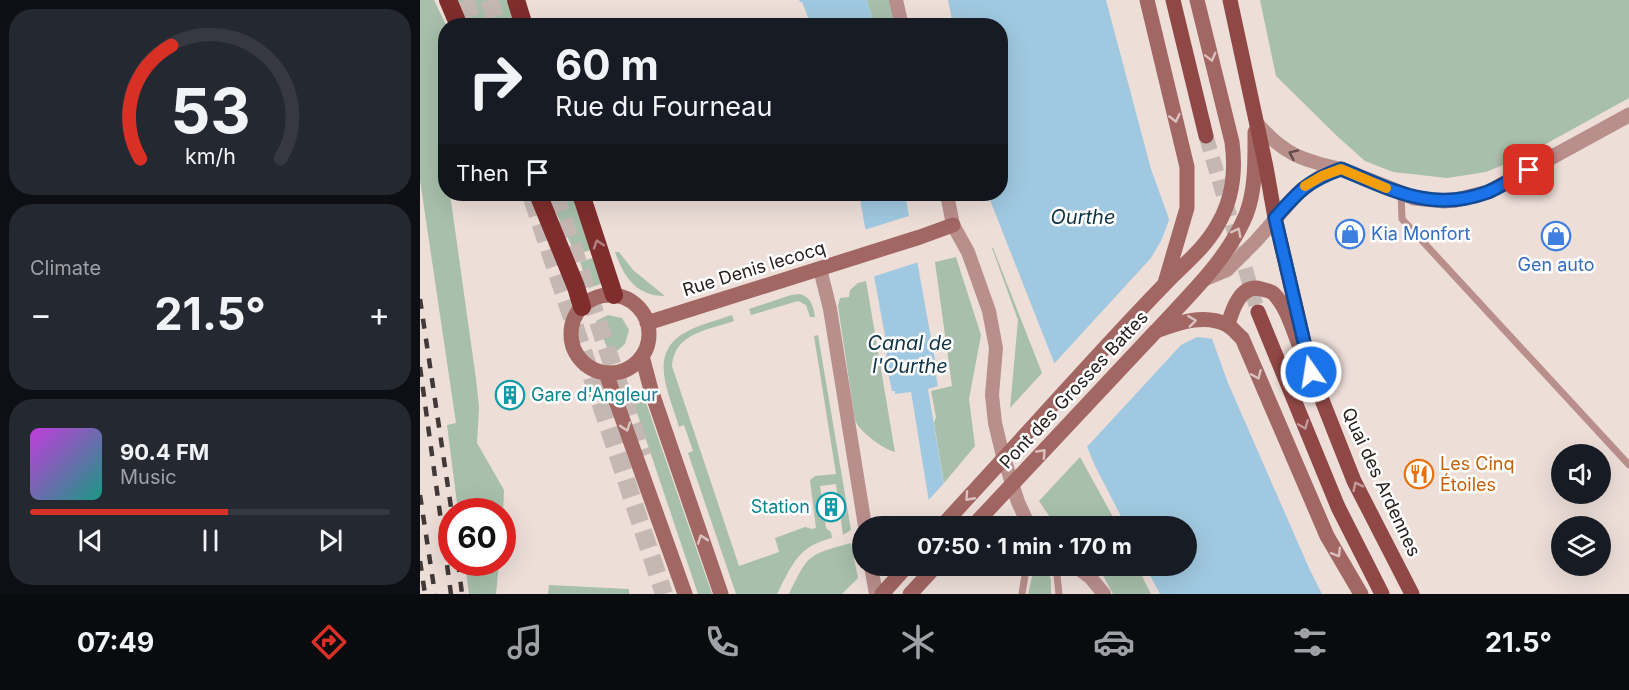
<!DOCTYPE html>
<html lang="en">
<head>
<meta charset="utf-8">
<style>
	:root { --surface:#171b24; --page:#242831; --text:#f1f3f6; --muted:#9ea1a6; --line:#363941; --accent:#d93025 }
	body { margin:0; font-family:Inter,sans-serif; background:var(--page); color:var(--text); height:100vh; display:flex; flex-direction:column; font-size:22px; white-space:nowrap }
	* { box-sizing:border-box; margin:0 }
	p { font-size:20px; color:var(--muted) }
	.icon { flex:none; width:33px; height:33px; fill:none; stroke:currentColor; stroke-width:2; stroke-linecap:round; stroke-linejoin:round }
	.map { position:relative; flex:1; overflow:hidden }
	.details { display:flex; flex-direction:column; gap:9px; padding:9px; background:#0d0f14; width:420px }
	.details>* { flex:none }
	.guide { position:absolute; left:18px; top:18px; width:570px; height:183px; border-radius:24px; box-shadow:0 6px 24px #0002; background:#171b24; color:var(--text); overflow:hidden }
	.controls { position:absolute; left:1131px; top:444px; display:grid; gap:12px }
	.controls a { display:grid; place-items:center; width:60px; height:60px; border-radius:50%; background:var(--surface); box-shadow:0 6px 24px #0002; font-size:30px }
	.speed { position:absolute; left:18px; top:498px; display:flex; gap:12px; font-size:30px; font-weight:700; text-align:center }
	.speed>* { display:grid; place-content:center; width:78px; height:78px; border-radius:50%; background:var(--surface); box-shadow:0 6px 24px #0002; line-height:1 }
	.speed .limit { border:9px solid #d22; background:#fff; color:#111 }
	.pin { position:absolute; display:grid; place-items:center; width:51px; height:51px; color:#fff; margin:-26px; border-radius:12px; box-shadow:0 3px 9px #0006 }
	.me { position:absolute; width:66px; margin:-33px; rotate:347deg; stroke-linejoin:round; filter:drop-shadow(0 0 4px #0008) }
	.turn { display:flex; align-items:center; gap:21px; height:126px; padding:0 18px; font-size:27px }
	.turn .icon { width:78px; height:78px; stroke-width:2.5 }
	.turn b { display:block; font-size:42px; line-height:51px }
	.then { display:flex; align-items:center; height:57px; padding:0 18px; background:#0003; gap:12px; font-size:22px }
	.big { font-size:45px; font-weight:700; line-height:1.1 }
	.details .tile { flex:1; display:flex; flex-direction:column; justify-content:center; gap:9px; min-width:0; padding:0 21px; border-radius:24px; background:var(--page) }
	.details .dial { align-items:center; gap:0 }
	.dial svg { height:156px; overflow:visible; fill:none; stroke:var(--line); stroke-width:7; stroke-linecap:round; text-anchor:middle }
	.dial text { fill:var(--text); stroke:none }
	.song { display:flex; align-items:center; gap:18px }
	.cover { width:72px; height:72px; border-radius:9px; background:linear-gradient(135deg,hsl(290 70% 55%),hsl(170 70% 35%)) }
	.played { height:6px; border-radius:3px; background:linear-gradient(90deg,var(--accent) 55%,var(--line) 55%) }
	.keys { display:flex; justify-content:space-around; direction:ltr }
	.heat { display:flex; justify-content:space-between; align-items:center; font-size:33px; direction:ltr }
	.trip { position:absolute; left:432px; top:516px; width:345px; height:60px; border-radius:30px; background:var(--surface); box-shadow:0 6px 24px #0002; font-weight:700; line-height:60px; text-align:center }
	.tabs { display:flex; height:96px; justify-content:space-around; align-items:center; background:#090b0e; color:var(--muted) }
	.tabs .icon { width:42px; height:42px }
	.tabs .active { color:var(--accent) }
	.tabs b { font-size:27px; color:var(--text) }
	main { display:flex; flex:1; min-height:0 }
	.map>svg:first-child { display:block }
	.green { fill:#a7bfab }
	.water { fill:#a0c9e1 }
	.pier { fill:#edded8 }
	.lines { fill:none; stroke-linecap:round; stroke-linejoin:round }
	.primary-tunnel { stroke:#c5b8b3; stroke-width:15; stroke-dasharray:15 8; stroke-linecap:butt }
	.motorway-tunnel { stroke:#c5b8b3; stroke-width:18; stroke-dasharray:18 9; stroke-linecap:butt }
	.service { stroke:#b98f8c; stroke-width:7 }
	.minor { stroke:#b98f8c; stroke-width:14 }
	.tertiary { stroke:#b98f8c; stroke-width:15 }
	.secondary { stroke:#a26663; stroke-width:15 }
	.primary { stroke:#904846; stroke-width:15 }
	.motorway { stroke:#7f2d2d; stroke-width:18 }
	.rail { stroke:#403937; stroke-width:4.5; stroke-dasharray:10 10; stroke-linecap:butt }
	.secondary-bridge { stroke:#a26663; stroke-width:15 }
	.oneway { stroke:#dac2c1 }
	.oneway2 { stroke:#604c4a }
	.oneway3 { stroke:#b28181 }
	.oneway4 { stroke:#c29a99 }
	.route-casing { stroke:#114b97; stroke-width:15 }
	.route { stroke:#1a73e8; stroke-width:10 }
	.slow { stroke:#f59e0b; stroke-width:10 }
	.labels { text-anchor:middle; stroke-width:5; stroke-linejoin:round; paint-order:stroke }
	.shop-label { font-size:18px; fill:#366cbe; stroke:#fff; text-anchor:start }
	.street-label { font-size:18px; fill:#25201e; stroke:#fff }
	.culture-label { font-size:18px; fill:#0d838f; stroke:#fff; text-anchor:start }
	.food-label { font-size:18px; fill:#c56008; stroke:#fff; text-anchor:start }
	.water-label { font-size:20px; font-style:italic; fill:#103345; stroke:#fff }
</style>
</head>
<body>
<main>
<section class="details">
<div class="tile dial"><svg viewBox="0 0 100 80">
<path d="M14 69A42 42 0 1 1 86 69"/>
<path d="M14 69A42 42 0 0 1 30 11" stroke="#d93025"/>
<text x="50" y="56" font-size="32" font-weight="700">53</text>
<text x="50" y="72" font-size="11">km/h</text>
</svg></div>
<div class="tile"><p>Climate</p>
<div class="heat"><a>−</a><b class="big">21.5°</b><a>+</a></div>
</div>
<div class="tile">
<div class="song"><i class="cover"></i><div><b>90.4 FM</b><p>Music</p></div></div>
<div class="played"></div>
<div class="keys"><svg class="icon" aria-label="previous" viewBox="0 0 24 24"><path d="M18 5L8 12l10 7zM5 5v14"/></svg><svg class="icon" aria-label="pause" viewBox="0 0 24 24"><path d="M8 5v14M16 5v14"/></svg><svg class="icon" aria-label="next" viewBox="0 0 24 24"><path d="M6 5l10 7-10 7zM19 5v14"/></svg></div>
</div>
</section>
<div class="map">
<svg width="1209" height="594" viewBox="0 0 1209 594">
	<rect width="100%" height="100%" fill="#edded8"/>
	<!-- green -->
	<path class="green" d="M0,0H14L26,25V194H30L56,379L59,407L57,443L84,490L83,514L82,512L38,511L27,425L36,423L0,180Z
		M35,0H87L96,25H47Z
		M447,0H471L478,25H454Z
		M840,0H1209V98L1102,157L1066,172L1027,178L973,172L945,161L917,136L856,76Z
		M127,194H154L173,249L156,255Z
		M572,248H573L622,373L590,408L598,320Z
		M195,252H199L213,270L245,296C216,296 204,277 195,252Z
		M176,257L186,282L169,288L160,262Z
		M536,257L561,335L549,399L555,446L524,483L514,423L516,417L511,391L532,386L515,262Z
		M446,281L475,452C465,450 442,433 437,424C435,421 435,417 434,414L418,306L420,298L429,297L430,290L438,283Z
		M380,294C392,298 393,306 395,317H390L386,305L378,301L331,315L329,309L371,295Z
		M188,315L202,318L209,330L205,344L198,350L189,352L176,321Z
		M312,315L314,321C288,330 254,333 252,366L319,566L359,552L355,538L385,527L392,529L396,528L390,480L395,476L416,474L394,336L398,335L431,530L423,535L416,484L400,486L406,528L411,532L412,538C378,546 372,565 357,594H316L268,453L273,451L264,425L259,427C249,392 226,352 268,331C281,324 298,320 312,315Z
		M224,397L292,594H278L213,401Z
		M660,457L698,526H636L619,501Z
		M431,543L438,578L422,594H369C389,553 388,555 431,543Z
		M45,563H79L76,594H49Z
		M619,566L628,571L631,580V594H608L613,573Z
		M678,566H717L731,594H693Z
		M129,585L209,589V594H128Z"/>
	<!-- water -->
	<path class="water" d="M379,0H447L454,25H391L382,2H380Z
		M528,0H686L731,169L808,383L889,568L902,594H740L725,566H766V526H706L674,464L570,200L569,194H580V26L533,25Z
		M439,194H485L515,360L514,365L518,386L508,389L531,526H513L491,392L475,394V391H472L466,363L467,347Z"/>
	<!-- pier -->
	<path class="pier" d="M492,215L502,261L452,277L444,230Z
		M751,215L795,339L777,337L761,345L665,449L632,366L731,258L741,241Z
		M525,482L534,526H510L506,503Z
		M516,566H542L544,577H548L532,594H521Z"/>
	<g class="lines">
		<!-- primary-tunnel -->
		<path class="primary-tunnel" d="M786,136L838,312"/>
		<!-- motorway-tunnel -->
		<path class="motorway-tunnel" d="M45,0L54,26
			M69,0L78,26
			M135,194L223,456
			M112,198L244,594"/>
		<!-- service -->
		<path class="service" d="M981,194L982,219L1209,465
			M636,566L639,594
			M602,594L605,575L612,566"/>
		<!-- minor -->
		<path class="minor" d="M476,0L482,26
			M836,122C863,154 881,160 921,169
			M527,194L533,225L548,252L569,311L576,348L572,395L575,423L582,452L598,502L609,526
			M400,269L410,309L445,526
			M783,280L807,270L836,241L882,189L901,176L921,169
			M451,566L456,594
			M655,566L670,577L684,594"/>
		<!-- tertiary -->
		<path class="tertiary" d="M921,169L994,198L1024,201L1036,200L1068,192L1209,115"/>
		<!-- secondary -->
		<path class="secondary" d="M727,0L767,167V208L745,283
			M151 334a39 39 0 1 1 78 0a39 39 0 1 1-78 0Z
			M227,323L500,237L533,225
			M808,325C812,310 821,283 841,289C846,290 851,291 854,294C868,308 874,334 882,352
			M738,329C770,294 807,260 826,215C836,189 835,160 835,132
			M736,331C758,323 785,313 807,325C813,328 817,334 822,338L907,536L941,594
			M222,356L231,390L301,594
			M186,373L265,594
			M617,422C659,376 701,329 745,284C763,265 784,249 797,226C813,199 816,172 812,142L777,0
			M462,594L487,566
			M490,594L516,566"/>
		<!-- primary -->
		<path class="primary" d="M753,0L786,136
			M810,0L846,167L855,218L891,372L934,481L992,594
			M838,312L918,507L962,594"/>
		<!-- motorway -->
		<path class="motorway" d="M28,0L39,26
			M96,0L104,26
			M118,194L156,287L162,307
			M161,194L194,295"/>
		<!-- rail -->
		<path class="rail" d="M0,299L32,514
			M0,367L31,594
			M0,495L15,594
			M0,561L5,594
			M38,562L42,594"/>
		<!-- secondary-bridge -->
		<path class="secondary-bridge" d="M522,526L617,422
			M553,526L736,331"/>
	</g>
	<!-- one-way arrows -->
	<defs><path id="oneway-chevron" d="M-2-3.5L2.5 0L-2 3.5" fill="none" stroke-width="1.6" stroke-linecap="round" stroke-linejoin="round" transform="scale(1.5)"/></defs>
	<g class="oneway">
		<use href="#oneway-chevron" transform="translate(791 57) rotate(76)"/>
		<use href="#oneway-chevron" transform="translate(755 118) rotate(77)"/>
		<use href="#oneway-chevron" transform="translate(817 232) rotate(-63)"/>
		<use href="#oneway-chevron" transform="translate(772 321) rotate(-7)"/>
		<use href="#oneway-chevron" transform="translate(837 375) rotate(67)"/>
		<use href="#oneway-chevron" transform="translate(206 427) rotate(71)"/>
		<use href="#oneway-chevron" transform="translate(622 453) rotate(-47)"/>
		<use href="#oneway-chevron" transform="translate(549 497) rotate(132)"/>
		<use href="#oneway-chevron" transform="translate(282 539) rotate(-109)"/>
		<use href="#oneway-chevron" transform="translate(917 553) rotate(59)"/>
	</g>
	<use class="oneway2" href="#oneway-chevron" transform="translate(873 154) rotate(-155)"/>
	<use class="oneway3" href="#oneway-chevron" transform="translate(178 244) rotate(-108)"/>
	<g class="oneway4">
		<use href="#oneway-chevron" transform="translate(884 425) rotate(68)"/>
		<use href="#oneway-chevron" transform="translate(937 486) rotate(-116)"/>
	</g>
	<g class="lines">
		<!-- route casing -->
		<g class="route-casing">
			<path id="route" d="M891,372L855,218C878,192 887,181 921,169C973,190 1011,213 1068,192C1082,186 1095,177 1109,170"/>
		</g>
		<!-- route -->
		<use href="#route" class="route"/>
		<!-- slow -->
		<path class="slow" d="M885,186L902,176L921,169L966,188"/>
	</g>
	<!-- icons -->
	<defs>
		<g id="shop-ring" transform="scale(1.5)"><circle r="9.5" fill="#fff" stroke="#3f7fe0" stroke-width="1.5"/><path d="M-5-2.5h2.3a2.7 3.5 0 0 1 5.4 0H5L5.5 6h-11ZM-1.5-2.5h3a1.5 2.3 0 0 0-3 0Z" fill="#3f7fe0"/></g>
		<g id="building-ring" transform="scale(1.5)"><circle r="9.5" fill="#fff" stroke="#0f9aa8" stroke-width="1.5"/><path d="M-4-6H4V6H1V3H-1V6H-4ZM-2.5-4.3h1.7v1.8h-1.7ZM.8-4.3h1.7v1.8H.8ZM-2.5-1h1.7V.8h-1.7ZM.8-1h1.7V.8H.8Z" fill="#0f9aa8"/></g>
		<g id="restaurant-ring" transform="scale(1.5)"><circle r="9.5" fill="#fff" stroke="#e8710a" stroke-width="1.5"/><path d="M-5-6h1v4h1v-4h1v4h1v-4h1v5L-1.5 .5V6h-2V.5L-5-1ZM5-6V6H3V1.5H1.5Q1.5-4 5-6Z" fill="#e8710a"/></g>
	</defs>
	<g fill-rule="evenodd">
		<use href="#shop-ring" x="930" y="234"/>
		<use href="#shop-ring" x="1136" y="236"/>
		<use href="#building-ring" x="90" y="395"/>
		<use href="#restaurant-ring" x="999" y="474"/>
		<use href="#building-ring" x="411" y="507"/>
	</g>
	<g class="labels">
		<!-- shop labels -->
		<g class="shop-label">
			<text x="951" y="240">Kia Monfort</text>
			<text x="1136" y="271" text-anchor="middle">Gen auto</text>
		</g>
		<!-- street labels -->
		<g class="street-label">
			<text transform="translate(334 269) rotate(-17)" y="6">Rue Denis lecocq</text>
			<text transform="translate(654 390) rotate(-47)" y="6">Pont des Grosses Battes</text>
			<text transform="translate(961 482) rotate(65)" y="6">Quai des Ardennes</text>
		</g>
		<!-- culture labels -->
		<g class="culture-label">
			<text x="111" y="401">Gare d'Angleur</text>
			<text x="390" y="513" text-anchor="end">Station</text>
		</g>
		<!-- food labels -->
		<g class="food-label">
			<text x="1020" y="470">Les Cinq<tspan x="1020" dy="21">Étoiles</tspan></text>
		</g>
		<!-- water labels -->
		<g class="water-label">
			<text x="663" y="224">Ourthe</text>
			<text x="490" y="350">Canal de<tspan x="490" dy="23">l'Ourthe</tspan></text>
		</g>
	</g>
</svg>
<div class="controls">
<a><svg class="icon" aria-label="sound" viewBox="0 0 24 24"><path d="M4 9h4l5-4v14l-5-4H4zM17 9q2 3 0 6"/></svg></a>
<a><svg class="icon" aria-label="layers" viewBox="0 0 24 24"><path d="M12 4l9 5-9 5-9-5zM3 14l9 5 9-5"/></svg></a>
</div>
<div class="speed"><div class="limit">60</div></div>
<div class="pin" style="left:1109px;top:170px;background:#d93025"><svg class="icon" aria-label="arrive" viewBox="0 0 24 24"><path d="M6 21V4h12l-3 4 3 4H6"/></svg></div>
<svg class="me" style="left:891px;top:372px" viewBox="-20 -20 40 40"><circle r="17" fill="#1a73e8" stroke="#fff" stroke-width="3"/><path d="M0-11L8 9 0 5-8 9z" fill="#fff"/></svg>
<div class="trip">07:50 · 1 min · 170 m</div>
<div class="guide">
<div class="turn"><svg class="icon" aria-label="right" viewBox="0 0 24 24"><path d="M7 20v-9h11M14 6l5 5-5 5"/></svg><div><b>60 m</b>Rue du Fourneau</div></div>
<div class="then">Then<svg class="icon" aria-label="arrive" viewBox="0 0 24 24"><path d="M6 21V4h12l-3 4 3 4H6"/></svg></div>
</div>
</div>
</main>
<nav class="tabs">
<b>07:49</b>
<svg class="icon active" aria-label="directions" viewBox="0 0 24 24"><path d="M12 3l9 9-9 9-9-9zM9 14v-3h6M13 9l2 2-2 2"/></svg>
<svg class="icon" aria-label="music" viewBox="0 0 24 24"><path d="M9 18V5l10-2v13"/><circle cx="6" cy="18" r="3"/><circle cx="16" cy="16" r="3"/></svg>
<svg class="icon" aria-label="phone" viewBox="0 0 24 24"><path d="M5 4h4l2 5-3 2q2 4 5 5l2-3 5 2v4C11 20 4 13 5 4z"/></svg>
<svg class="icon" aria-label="climate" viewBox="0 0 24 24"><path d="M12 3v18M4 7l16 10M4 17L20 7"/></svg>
<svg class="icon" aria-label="car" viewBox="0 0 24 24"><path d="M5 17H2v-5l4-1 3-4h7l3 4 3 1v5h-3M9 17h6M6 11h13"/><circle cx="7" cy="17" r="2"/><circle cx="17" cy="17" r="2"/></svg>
<svg class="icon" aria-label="filters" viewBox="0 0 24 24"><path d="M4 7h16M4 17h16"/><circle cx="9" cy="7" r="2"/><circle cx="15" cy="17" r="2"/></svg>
<b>21.5°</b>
</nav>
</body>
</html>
